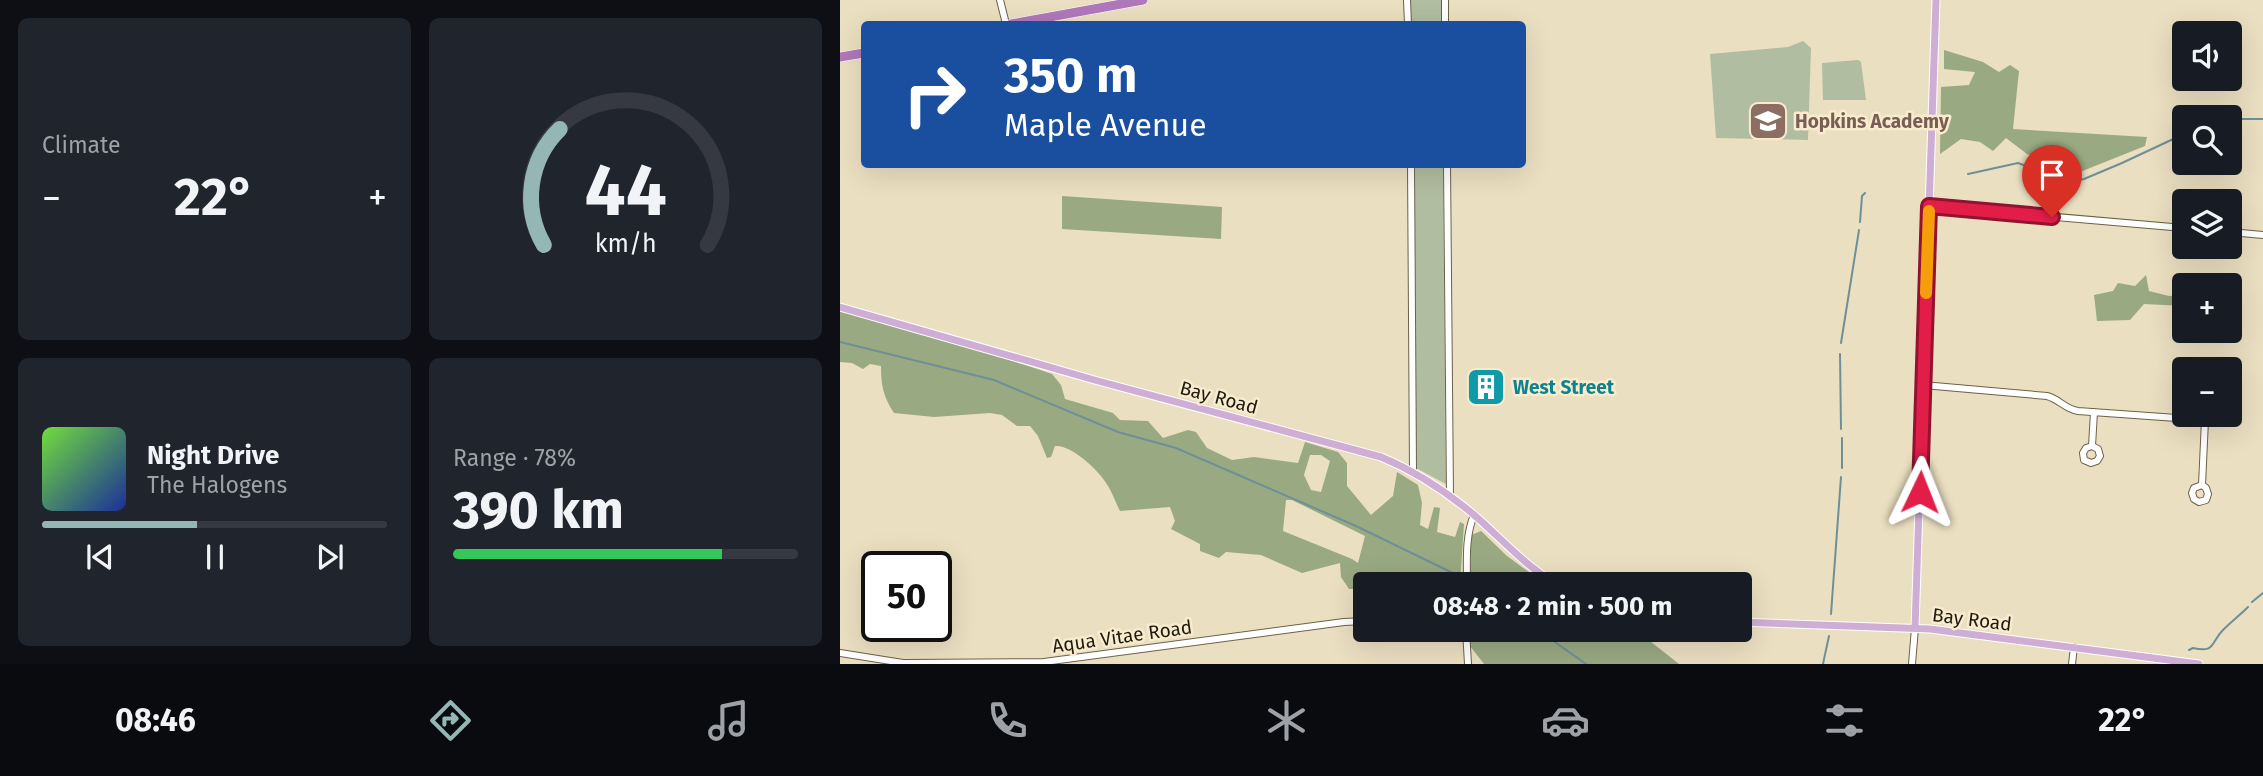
<!DOCTYPE html>
<html lang="en">
<head>
<meta charset="utf-8">
<style>
	:root { --surface:#171b24; --page:#20242c; --text:#f1f3f6; --muted:#9ea1a6; --line:#363941; --accent:#94b6b4 }
	body { margin:0; font-family:"Fira Sans",sans-serif; background:var(--page); color:var(--text); height:100vh; display:flex; flex-direction:column; font-size:26px; white-space:nowrap }
	* { box-sizing:border-box; margin:0 }
	p { font-size:23px; color:var(--muted) }
	.icon { flex:none; width:38px; height:38px; fill:none; stroke:currentColor; stroke-width:2; stroke-linecap:round; stroke-linejoin:round }
	.map { position:relative; flex:1; overflow:hidden }
	.side { display:flex; flex-direction:column; gap:18px; padding:18px; background:#0d0f14; width:840px }
	.side>* { flex:none }
	.top-card { position:absolute; left:21px; top:21px; width:665px; height:147px; border-radius:7px; box-shadow:0 7px 28px #0002; background:#1a4fa0; color:#fff; overflow:hidden }
	.tools { position:absolute; left:1332px; top:21px; display:grid; gap:14px }
	.tools a { display:grid; place-items:center; width:70px; height:70px; border-radius:7px; background:var(--surface); box-shadow:0 7px 28px #0002; font-size:35px }
	.speed { position:absolute; left:21px; top:551px; display:flex; gap:14px; font-size:35px; font-weight:700; text-align:center }
	.speed>* { display:grid; place-content:center; width:91px; height:91px; border-radius:50%; background:var(--surface); box-shadow:0 7px 28px #0002; line-height:1 }
	.speed .limit { border:4px solid #111; border-radius:10px; background:#fff; color:#111 }
	.pin { position:absolute; display:grid; place-items:center; width:60px; height:60px; color:#fff; margin:-72px -30px; border-radius:50% 50% 50% 0; rotate:-45deg; box-shadow:0 0 7px #0007 }
	.pin .icon { rotate:45deg }
	.me { position:absolute; width:77px; margin:-38px; rotate:2deg; stroke-linejoin:round; filter:drop-shadow(0 0 5px #0008) }
	.turn { display:flex; align-items:center; gap:24px; height:147px; padding:0 28px; font-size:32px }
	.turn .icon { width:91px; height:91px; stroke-width:2.5 }
	.turn b { display:block; font-size:49px; line-height:60px }
	.big { font-size:52px; font-weight:700; line-height:1.1 }
	.side .card { flex:1; display:flex; flex-direction:column; justify-content:center; gap:10px; min-width:0; padding:0 24px; border-radius:10px; background:var(--page) }
	.side .dial { align-items:center; gap:0 }
	.dial svg { height:182px; overflow:visible; fill:none; stroke:var(--line); stroke-width:7; stroke-linecap:round; text-anchor:middle }
	.dial text { fill:var(--text); stroke:none }
	.song { display:flex; align-items:center; gap:21px }
	.cover { width:84px; height:84px; border-radius:10px; background:linear-gradient(135deg,hsl(100 70% 55%),hsl(230 70% 35%)) }
	.played { height:7px; border-radius:4px; background:linear-gradient(90deg,var(--accent) 45%,var(--line) 45%) }
	.keys { display:flex; justify-content:space-around; direction:ltr }
	.heat { display:flex; justify-content:space-between; align-items:center; font-size:38px; direction:ltr }
	.charge { height:10px; border-radius:5px; background:linear-gradient(90deg,#34c759 78%,var(--line) 0) }
	.side .tiles { flex:1; display:grid; gap:18px; grid-template-columns:repeat(2,1fr) }
	.trip { position:absolute; left:513px; top:572px; width:399px; height:70px; border-radius:7px; background:var(--surface); box-shadow:0 7px 28px #0002; font-weight:700; line-height:70px; text-align:center }
	.dock { display:flex; height:112px; justify-content:space-around; align-items:center; background:#090b0e; color:var(--muted) }
	.dock .icon { width:49px; height:49px }
	.dock .current { color:var(--accent) }
	.dock b { font-size:32px; color:var(--text) }
	main { display:flex; flex:1; min-height:0 }
	.map>svg:first-child { display:block }
	.green { fill:#b1bda0 }
	.forest { fill:#99a982; fill-rule:evenodd }
	.lines { fill:none; stroke-linecap:round; stroke-linejoin:round }
	.stream { stroke:#6f8f98; stroke-width:2 }
	.minor-casing { stroke:#6d6248; stroke-width:8 }
	.major-casing { stroke:#fff; stroke-width:9 }
	.highway-casing { stroke:#fff; stroke-width:10 }
	.minor { stroke:#fff; stroke-width:6 }
	.major { stroke:#cfaed6; stroke-width:7 }
	.highway { stroke:#af78bb; stroke-width:9 }
	.route-casing { stroke:#92132f; stroke-width:18 }
	.route { stroke:#e11d48; stroke-width:12 }
	.slow { stroke:#f59e0b; stroke-width:12 }
	.labels { text-anchor:middle; stroke-width:5; stroke-linejoin:round; paint-order:stroke }
	.education-label { font-size:19px; font-weight:bold; fill:#785e54; stroke:#f9ecce; text-anchor:start }
	.culture-label { font-size:19px; font-weight:bold; fill:#0d838f; stroke:#f9ecce; text-anchor:start }
	.street-label { font-size:19px; fill:#1f1b10; stroke:#f9ecce }
</style>
</head>
<body>
<main>
<section class="side">
<div class="tiles">
<div class="card"><p>Climate</p>
<div class="heat"><a>−</a><b class="big">22°</b><a>+</a></div>
</div>
<div class="card dial"><svg viewBox="0 0 100 80">
<path d="M14 69A42 42 0 1 1 86 69"/>
<path d="M14 69A42 42 0 0 1 21 18" stroke="#94b6b4"/>
<text x="50" y="56" font-size="32" font-weight="700">44</text>
<text x="50" y="72" font-size="11">km/h</text>
</svg></div>
<div class="card">
<div class="song"><i class="cover"></i><div><b>Night Drive</b><p>The Halogens</p></div></div>
<div class="played"></div>
<div class="keys"><svg class="icon" aria-label="previous" viewBox="0 0 24 24"><path d="M18 5L8 12l10 7zM5 5v14"/></svg><svg class="icon" aria-label="pause" viewBox="0 0 24 24"><path d="M8 5v14M16 5v14"/></svg><svg class="icon" aria-label="next" viewBox="0 0 24 24"><path d="M6 5l10 7-10 7zM19 5v14"/></svg></div>
</div>
<div class="card"><p>Range · 78%</p><b class="big">390 km</b><div class="charge"></div></div>
</div>
</section>
<div class="map">
<svg width="1423" height="664" viewBox="0 0 1423 664">
	<rect width="100%" height="100%" fill="#ebdfc1"/>
	<!-- green -->
	<path class="green" d="M571,0H601V24H571Z
		M963,41L971,48L968,140L876,138L870,54L948,47Z
		M1018,60L1021,62L1026,100H983L982,63Z
		M573,165H603L606,484L576,468Z"/>
	<!-- forest -->
	<path class="forest" d="M1104,50L1143,62L1159,72L1170,65L1179,71L1173,129L1307,137L1305,146L1230,176L1187,154L1166,138L1153,151L1140,142L1121,139L1100,154L1101,87L1129,85L1135,72L1104,69Z
		M222,196L382,207L381,239L222,229Z
		M1306,275L1309,291L1329,296L1344,295V306L1304,304L1290,320L1257,321L1254,295L1273,291L1278,283L1295,286Z
		M0,311L153,354L212,374L221,385L225,399L273,413L280,420L308,421L323,438L348,430L356,432L367,448L392,460L414,457L458,463L465,442L498,452L507,463V486L531,515L553,496L557,472L578,485L582,503L580,525L588,529L594,507L600,508L597,532L615,537L620,522L624,524L620,584H525V589H509L501,577L500,563L462,573L421,555L386,552L379,558L360,551V544L331,529L335,521L330,507L280,511C275,501 271,489 264,480C256,468 230,444 215,446L211,457L207,458L198,436L190,426H177L162,415L150,413L94,417L54,413C43,396 41,385 41,366L30,364L23,369L12,363L0,362ZM470,455H481L490,461L481,492L471,490L464,475ZM446,500H452L525,536L518,563L512,559L443,531Z
		M641,531L667,556L705,584H631V535Z
		M630,630H796L839,664H644L630,646Z"/>
	<g class="lines">
		<!-- stream -->
		<path class="stream" d="M1390,119H1423
			M1128,174L1178,163L1229,182L1244,179L1282,163L1344,134
			M1020,222L1022,196L1025,193
			M0,342L154,380L278,432L336,448L516,526L621,577
			M1001,343L1019,230
			M1000,354L1001,429
			M1002,468V438
			M633,584H634
			M1412,602L1423,593
			M991,614L1001,477
			M698,630L746,664
			M1349,650L1353,648C1376,653 1370,643 1383,630C1391,622 1400,615 1408,607
			M983,664L989,636"/>
		<!-- minor casing -->
		<g class="minor-casing">
			<path id="minor" d="M160,0L166,24
				M567,0L568,24
				M605,0V24
				M571,164L573,471
				M607,164L610,496
				M1089,206L1344,228
				M1390,232L1423,235
				M1083,385L1207,396C1219,399 1225,409 1238,411L1365,420L1362,485L1354,488L1352,493L1354,499L1359,502L1366,500L1368,494L1366,488L1362,485
				M1252,446L1258,449L1260,456L1257,461L1251,463L1244,460L1243,453L1246,448L1252,446L1254,412
				M627,584C627,562 625,536 634,515
				M626,630L628,664
				M0,653L63,663L204,662L504,622L525,621
				M1072,664L1075,628
				M1232,664L1234,647"/>
		</g>
		<!-- major casing -->
		<g class="major-casing">
			<path id="major" d="M0,307L258,381L541,457C575,471 604,490 633,514C661,538 684,565 716,584
				M900,622L1090,629L1359,664
				M1075,628L1096,0"/>
		</g>
		<!-- highway casing -->
		<g class="highway-casing">
			<path id="highway" d="M171,24L303,0
				M0,57L24,53"/>
		</g>
		<!-- minor -->
		<use href="#minor" class="minor"/>
		<!-- major -->
		<use href="#major" class="major"/>
		<!-- highway -->
		<use href="#highway" class="highway"/>
	</g>
	<g class="lines">
		<!-- route casing -->
		<g class="route-casing">
			<path id="route" d="M1080,492L1089,206L1212,217"/>
		</g>
		<!-- route -->
		<use href="#route" class="route"/>
		<!-- slow -->
		<path class="slow" d="M1086,293L1089,211"/>
	</g>
	<!-- icons -->
	<defs>
		<g id="school-square" transform="scale(2.0125)"><rect x="-9" y="-9" width="18" height="18" rx="4" fill="#8d6e63" stroke="#f9ecce"/><path d="M0-5L7-2L0 1L-7-2ZM-4 1L0 2.5L4 1V4Q0 6-4 4Z" fill="#fff"/></g>
		<g id="building-square" transform="scale(2.0125)"><rect x="-9" y="-9" width="18" height="18" rx="4" fill="#0f9aa8" stroke="#f9ecce"/><path d="M-4-6H4V6H1V3H-1V6H-4ZM-2.5-4.3h1.7v1.8h-1.7ZM.8-4.3h1.7v1.8H.8ZM-2.5-1h1.7V.8h-1.7ZM.8-1h1.7V.8H.8Z" fill="#fff"/></g>
	</defs>
	<g fill-rule="evenodd">
		<use href="#school-square" x="928" y="121"/>
		<use href="#building-square" x="646" y="387"/>
	</g>
	<g class="labels">
		<!-- education labels -->
		<g class="education-label">
			<text x="955" y="128">Hopkins Academy</text>
		</g>
		<!-- culture labels -->
		<g class="culture-label">
			<text x="673" y="394">West Street</text>
		</g>
		<!-- street labels -->
		<g class="street-label">
			<text transform="translate(379 397) rotate(15)" y="7">Bay Road</text>
			<text transform="translate(1132 619) rotate(7)" y="7">Bay Road</text>
			<text transform="translate(282 636) rotate(-8)" y="7">Aqua Vitae Road</text>
		</g>
	</g>
</svg>
<div class="tools">
<a><svg class="icon" aria-label="sound" viewBox="0 0 24 24"><path d="M4 9h4l5-4v14l-5-4H4zM17 9q2 3 0 6"/></svg></a>
<a><svg class="icon" aria-label="search" viewBox="0 0 24 24"><circle cx="10" cy="10" r="6"/><path d="M15 15l6 6"/></svg></a>
<a><svg class="icon" aria-label="layers" viewBox="0 0 24 24"><path d="M12 4l9 5-9 5-9-5zM3 14l9 5 9-5"/></svg></a>
<a>+</a>
<a>−</a>
</div>
<div class="speed"><div class="limit">50</div></div>
<div class="pin" style="left:1212px;top:217px;background:#d93025"><svg class="icon" aria-label="arrive" viewBox="0 0 24 24"><path d="M6 21V4h12l-3 4 3 4H6"/></svg></div>
<svg class="me" style="left:1080px;top:492px" viewBox="-20 -20 40 40"><path d="M0-17L14 15 0 8-14 15z" fill="#e11d48" stroke="#fff" stroke-width="4"/></svg>
<div class="trip">08:48 · 2 min · 500 m</div>
<div class="top-card">
<div class="turn"><svg class="icon" aria-label="right" viewBox="0 0 24 24"><path d="M7 20v-9h11M14 6l5 5-5 5"/></svg><div><b>350 m</b>Maple Avenue</div></div>
</div>
</div>
</main>
<nav class="dock">
<b>08:46</b>
<svg class="icon current" aria-label="directions" viewBox="0 0 24 24"><path d="M12 3l9 9-9 9-9-9zM9 14v-3h6M13 9l2 2-2 2"/></svg>
<svg class="icon" aria-label="music" viewBox="0 0 24 24"><path d="M9 18V5l10-2v13"/><circle cx="6" cy="18" r="3"/><circle cx="16" cy="16" r="3"/></svg>
<svg class="icon" aria-label="phone" viewBox="0 0 24 24"><path d="M5 4h4l2 5-3 2q2 4 5 5l2-3 5 2v4C11 20 4 13 5 4z"/></svg>
<svg class="icon" aria-label="climate" viewBox="0 0 24 24"><path d="M12 3v18M4 7l16 10M4 17L20 7"/></svg>
<svg class="icon" aria-label="car" viewBox="0 0 24 24"><path d="M5 17H2v-5l4-1 3-4h7l3 4 3 1v5h-3M9 17h6M6 11h13"/><circle cx="7" cy="17" r="2"/><circle cx="17" cy="17" r="2"/></svg>
<svg class="icon" aria-label="filters" viewBox="0 0 24 24"><path d="M4 7h16M4 17h16"/><circle cx="9" cy="7" r="2"/><circle cx="15" cy="17" r="2"/></svg>
<b>22°</b>
</nav>
</body>
</html>
